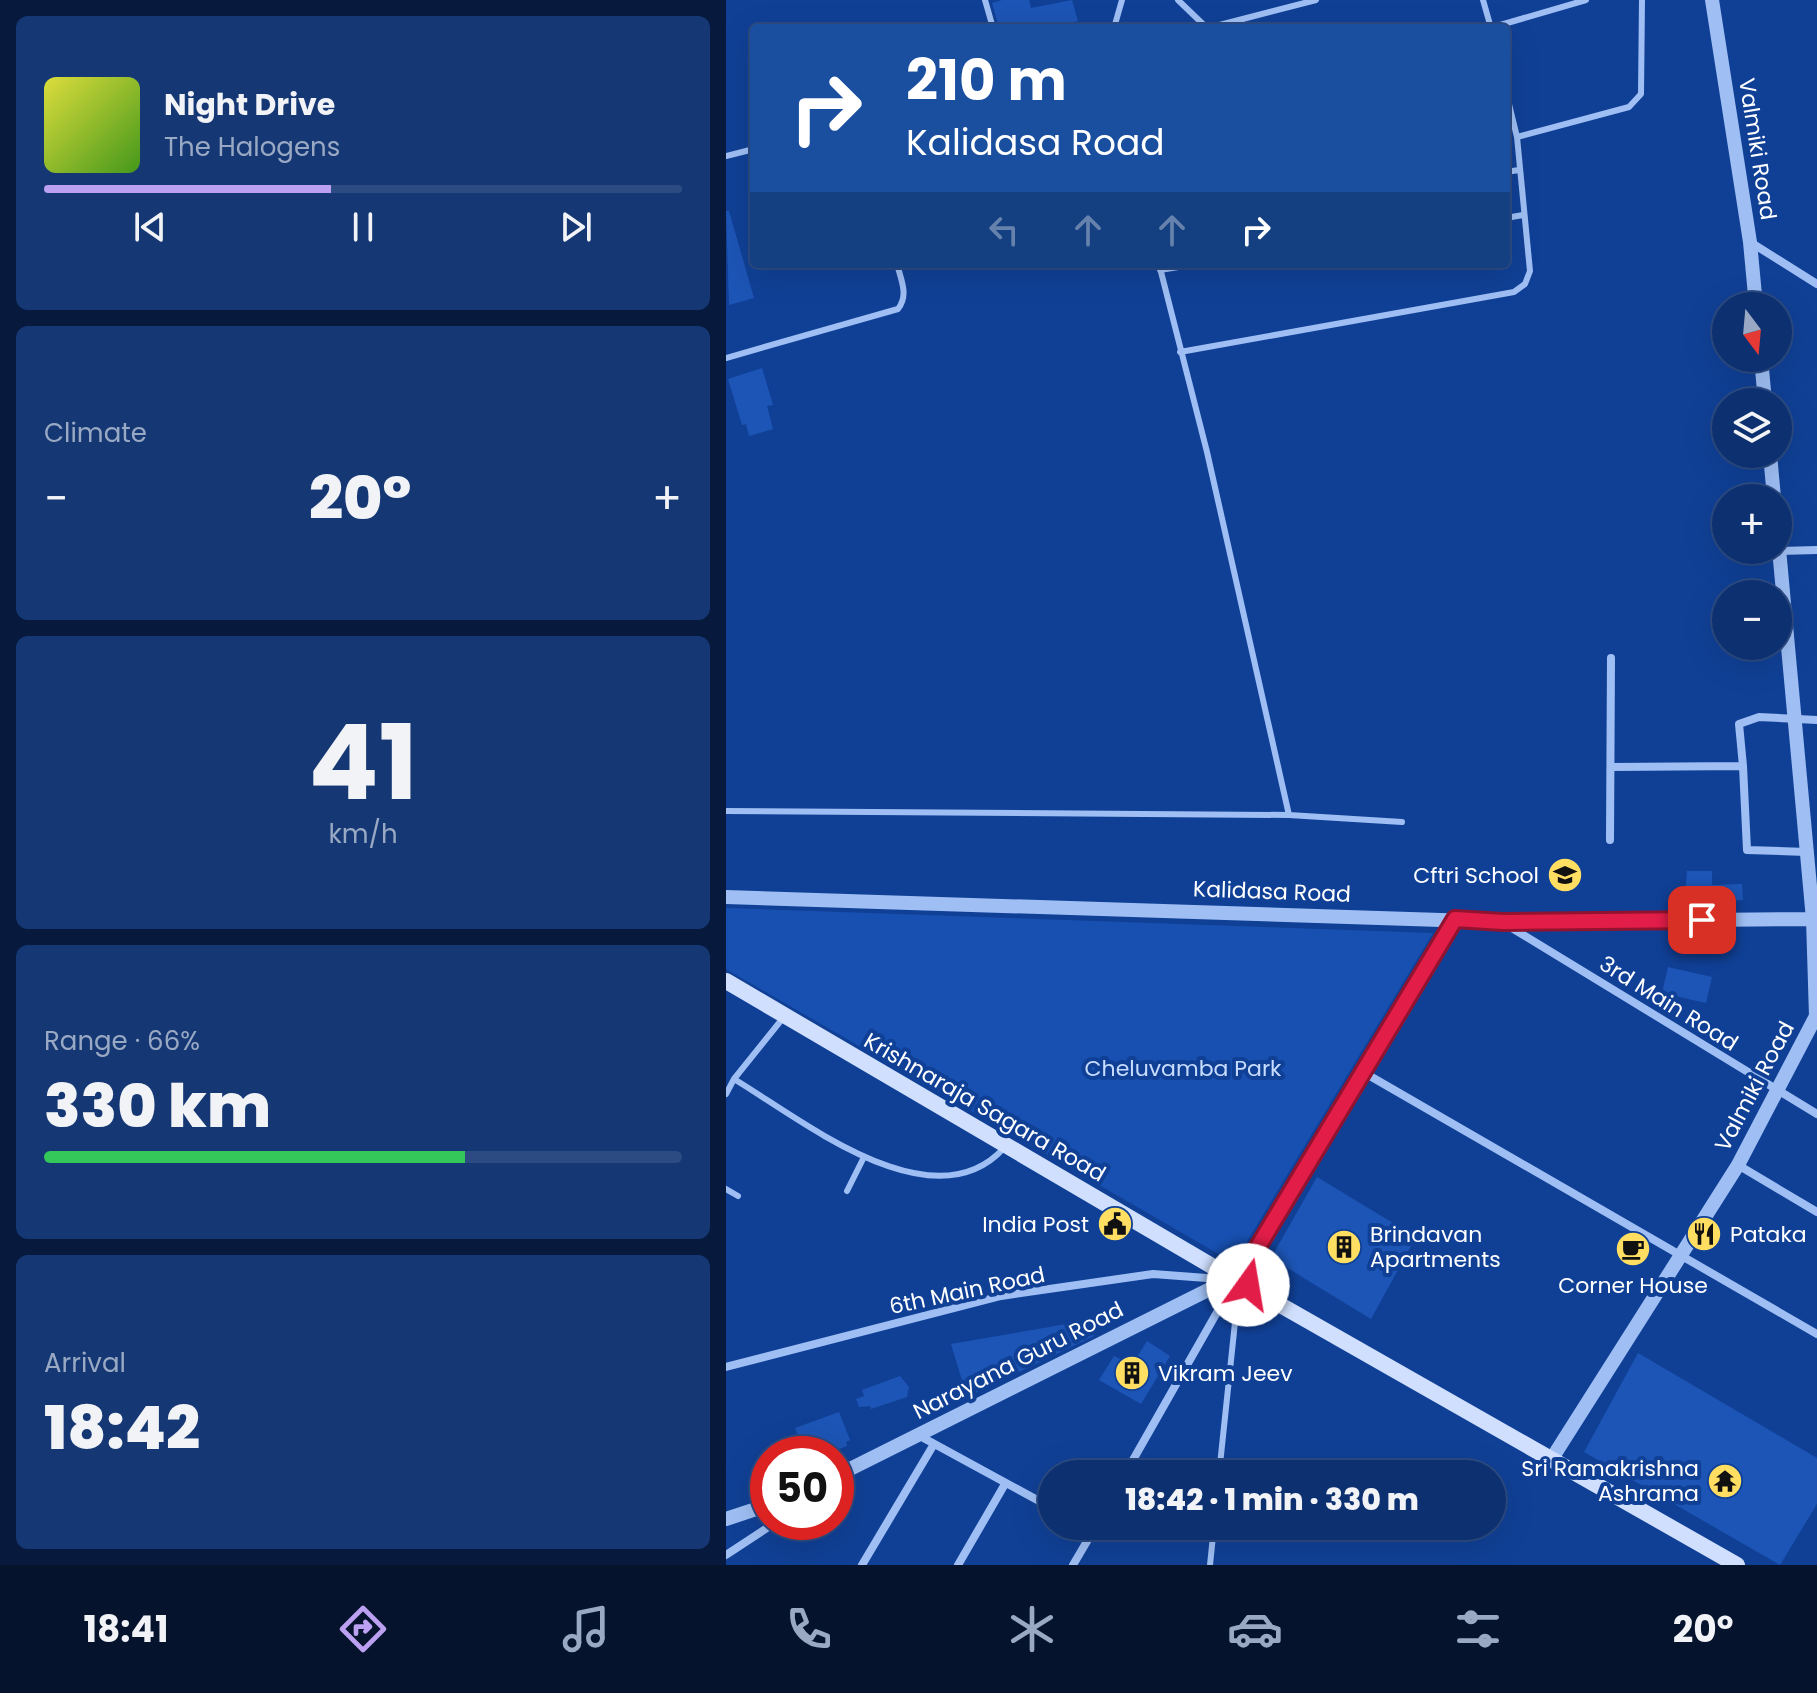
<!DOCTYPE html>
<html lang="en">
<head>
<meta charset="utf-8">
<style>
	:root { --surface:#0c3070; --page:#153875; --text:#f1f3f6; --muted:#9aa9c3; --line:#2c4b83; --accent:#bca0f2 }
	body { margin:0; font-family:Poppins,sans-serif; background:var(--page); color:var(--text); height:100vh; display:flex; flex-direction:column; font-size:30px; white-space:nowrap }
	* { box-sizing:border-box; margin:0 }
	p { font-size:26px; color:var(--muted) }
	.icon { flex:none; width:44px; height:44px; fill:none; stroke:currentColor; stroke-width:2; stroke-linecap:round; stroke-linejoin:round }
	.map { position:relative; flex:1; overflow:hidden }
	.sheet { display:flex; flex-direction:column; gap:16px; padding:16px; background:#071a3e; width:726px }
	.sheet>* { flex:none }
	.hud { position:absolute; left:24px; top:24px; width:760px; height:244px; border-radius:8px; box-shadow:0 8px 32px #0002,0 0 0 2px var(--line); background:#1a4fa0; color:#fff; overflow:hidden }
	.needle { width:52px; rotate:164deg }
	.fabs { position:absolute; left:986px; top:292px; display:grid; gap:16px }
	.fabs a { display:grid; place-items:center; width:80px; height:80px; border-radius:50%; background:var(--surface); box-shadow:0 8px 32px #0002,0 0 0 2px var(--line); font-size:40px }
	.speed { position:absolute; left:24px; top:1436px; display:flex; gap:16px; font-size:40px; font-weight:700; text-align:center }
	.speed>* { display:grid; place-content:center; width:104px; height:104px; border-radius:50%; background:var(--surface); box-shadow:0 8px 32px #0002,0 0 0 2px var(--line); line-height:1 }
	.speed .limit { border:12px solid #d22; background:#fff; color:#111 }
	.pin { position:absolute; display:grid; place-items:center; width:68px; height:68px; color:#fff; margin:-34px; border-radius:16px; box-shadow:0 4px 12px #0006 }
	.me { position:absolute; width:88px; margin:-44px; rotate:13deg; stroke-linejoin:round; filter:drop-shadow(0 0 6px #0008) }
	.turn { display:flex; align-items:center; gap:28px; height:168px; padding:0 24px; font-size:36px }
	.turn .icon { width:104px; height:104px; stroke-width:2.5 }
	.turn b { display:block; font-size:56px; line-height:68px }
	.lanes { display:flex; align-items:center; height:76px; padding:0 24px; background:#0003; justify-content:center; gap:40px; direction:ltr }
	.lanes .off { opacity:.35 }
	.big { font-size:60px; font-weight:800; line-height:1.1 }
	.sheet .card { flex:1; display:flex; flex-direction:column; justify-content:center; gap:12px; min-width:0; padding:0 28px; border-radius:12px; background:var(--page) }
	.sheet .dial { align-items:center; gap:0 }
	.dial b { font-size:104px; line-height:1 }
	.song { display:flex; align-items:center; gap:24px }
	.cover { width:96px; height:96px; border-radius:12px; background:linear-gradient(135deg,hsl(60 70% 55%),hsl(100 70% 35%)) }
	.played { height:8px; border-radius:4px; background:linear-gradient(90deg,var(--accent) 45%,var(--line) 45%) }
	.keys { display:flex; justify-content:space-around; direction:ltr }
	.heat { display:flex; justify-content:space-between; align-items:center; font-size:44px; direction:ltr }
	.charge { height:12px; border-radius:6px; background:linear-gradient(90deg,#34c759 66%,var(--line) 0) }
	.trip { position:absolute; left:312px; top:1460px; width:468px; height:80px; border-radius:40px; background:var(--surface); box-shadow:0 8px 32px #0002,0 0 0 2px var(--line); font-weight:800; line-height:80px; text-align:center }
	.tab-bar { display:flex; height:128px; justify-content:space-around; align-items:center; background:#05132d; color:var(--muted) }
	.tab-bar .icon { width:56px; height:56px }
	.tab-bar .active { color:var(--accent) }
	.tab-bar b { font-size:36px; color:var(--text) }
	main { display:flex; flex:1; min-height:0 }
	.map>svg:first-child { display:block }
	.green { fill:#1750b1 }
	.building { fill:#1d55b6 }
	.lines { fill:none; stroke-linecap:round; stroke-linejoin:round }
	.service { stroke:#9fbff4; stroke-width:6 }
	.minor { stroke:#9fbff4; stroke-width:8 }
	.tertiary { stroke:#9fbff4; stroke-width:14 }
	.secondary { stroke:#cfdffd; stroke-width:16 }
	.route-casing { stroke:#92132f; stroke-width:20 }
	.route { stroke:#e11d48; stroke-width:14 }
	.labels { text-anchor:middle; stroke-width:8; stroke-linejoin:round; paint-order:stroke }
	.street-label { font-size:22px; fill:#fff; stroke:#104096 }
	.poi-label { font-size:22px; fill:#fff; stroke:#104096; text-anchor:end }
	.park-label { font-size:22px; fill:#c7dcfe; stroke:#104096 }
</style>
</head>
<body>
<main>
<section class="sheet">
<div class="card">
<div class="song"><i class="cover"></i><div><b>Night Drive</b><p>The Halogens</p></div></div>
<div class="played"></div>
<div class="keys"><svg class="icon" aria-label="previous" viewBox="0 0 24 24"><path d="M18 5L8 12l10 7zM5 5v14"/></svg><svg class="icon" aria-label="pause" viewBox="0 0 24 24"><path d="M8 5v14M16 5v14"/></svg><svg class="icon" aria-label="next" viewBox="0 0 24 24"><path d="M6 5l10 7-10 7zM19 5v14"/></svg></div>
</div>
<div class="card"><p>Climate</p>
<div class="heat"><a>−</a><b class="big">20°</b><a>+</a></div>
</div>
<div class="card dial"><b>41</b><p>km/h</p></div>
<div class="card"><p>Range · 66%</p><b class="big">330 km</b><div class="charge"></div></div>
<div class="card"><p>Arrival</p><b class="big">18:42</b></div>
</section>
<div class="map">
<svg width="1091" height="1565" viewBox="0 0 1091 1565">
	<rect width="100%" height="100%" fill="#104096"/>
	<!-- green -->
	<path class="green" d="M0,908L707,933L508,1263L0,969Z"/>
	<!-- building -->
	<path class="building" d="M276,0H303L305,8L346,0L352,21L325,28H273L266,3Z
		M0,211H3L28,298L3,305Z
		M36,368L47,405L41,406L47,429L23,436L20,424L16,425L2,379Z
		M961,871H986V885L1016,884L1017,900L1001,901L1000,895H959Z
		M942,967L986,977L980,1003L936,993Z
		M591,1177L690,1237L645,1319L545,1258Z
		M364,1320L368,1336L241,1397L225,1344Z
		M421,1341L444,1356L415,1404L373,1380L388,1356L406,1365Z
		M912,1353L1091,1458V1504L1054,1565L858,1452Z
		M174,1376L183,1387L181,1397L145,1409L144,1406L133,1407L130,1399L138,1396L136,1390Z
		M113,1412L124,1440L120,1442L121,1446L100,1454H79L69,1428Z"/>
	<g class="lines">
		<!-- service -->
		<path class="service" d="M259,0L267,28
			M452,0L481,28
			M757,0L765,28
			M388,28L396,0
			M482,28L590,0
			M764,28L860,0
			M791,137L903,107L915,94L916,0
			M0,156L28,149
			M780,172L793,170
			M780,218L797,215
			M433,264L481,452L563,815
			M434,270L471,264
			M454,352L788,292L799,284L804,271L791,137L780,92
			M0,358L172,309C183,295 175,280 171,264
			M0,811L563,815L676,822
			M8,1079L57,1018
			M0,1094L8,1079C76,1120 207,1226 278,1148
			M0,1189L12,1196
			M121,1191L138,1157
			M493,1474L512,1294
			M484,1565L488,1526"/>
		<!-- minor -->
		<path class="minor" d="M1024,242L1091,284
			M1053,551L1091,550
			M1017,766L1021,850L1081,852
			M885,767L1017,766L1013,724L1033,717L1091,720
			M884,840L885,658
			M781,925L1091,1114
			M637,1072L1091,1334
			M1012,1165L1091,1212
			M0,1367L275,1296L427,1274L494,1279
			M192,1435L326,1508
			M399,1474L502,1293
			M0,1555L50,1522
			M136,1565L208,1444
			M232,1565L279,1484
			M347,1565L370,1526"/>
		<!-- tertiary -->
		<path class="tertiary" d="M986,0L1024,242L1030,306
			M1035,358L1039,402
			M1044,454L1048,498
			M0,897L777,922L1091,919
			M518,1270L729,919
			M825,1460L1012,1165L1090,1016L1087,919L1052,538
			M110,1476L494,1284
			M0,1519L42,1505"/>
		<!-- secondary -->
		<path class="secondary" d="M0,981L496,1272
			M494 1280a14 14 0 1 1 28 0a14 14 0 1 1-28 0Z
			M521,1286L1011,1565"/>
	</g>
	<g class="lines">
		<!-- route casing -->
		<g class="route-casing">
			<path id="route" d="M522,1285L518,1270L729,919L777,922L976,920"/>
		</g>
		<!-- route -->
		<use href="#route" class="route"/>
	</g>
	<!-- icons -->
	<defs>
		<g id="school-disc" transform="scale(1.8)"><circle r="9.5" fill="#ffde62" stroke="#104096"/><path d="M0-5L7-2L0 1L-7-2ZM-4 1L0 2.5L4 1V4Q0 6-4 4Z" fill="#111"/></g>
		<g id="civic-disc" transform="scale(1.8)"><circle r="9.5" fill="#ffde62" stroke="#104096"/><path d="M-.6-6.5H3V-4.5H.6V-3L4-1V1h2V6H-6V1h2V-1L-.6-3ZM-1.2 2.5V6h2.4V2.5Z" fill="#111"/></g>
		<g id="restaurant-disc" transform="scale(1.8)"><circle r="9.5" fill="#ffde62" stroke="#104096"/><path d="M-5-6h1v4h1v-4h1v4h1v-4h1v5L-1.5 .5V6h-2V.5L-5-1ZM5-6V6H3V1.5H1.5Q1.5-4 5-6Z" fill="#111"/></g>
		<g id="building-disc" transform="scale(1.8)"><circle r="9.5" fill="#ffde62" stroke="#104096"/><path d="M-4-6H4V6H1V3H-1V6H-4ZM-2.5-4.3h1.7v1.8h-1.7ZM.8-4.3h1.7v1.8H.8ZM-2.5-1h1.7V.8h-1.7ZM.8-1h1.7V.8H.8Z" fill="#111"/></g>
		<g id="cafe-disc" transform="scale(1.8)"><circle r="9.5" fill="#ffde62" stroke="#104096"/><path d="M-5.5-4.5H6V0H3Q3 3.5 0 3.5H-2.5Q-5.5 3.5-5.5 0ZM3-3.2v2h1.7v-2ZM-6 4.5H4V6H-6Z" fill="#111"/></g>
		<g id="temple-disc" transform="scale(1.8)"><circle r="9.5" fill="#ffde62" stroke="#104096"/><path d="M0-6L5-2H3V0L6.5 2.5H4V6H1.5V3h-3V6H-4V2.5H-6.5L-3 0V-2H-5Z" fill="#111"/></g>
	</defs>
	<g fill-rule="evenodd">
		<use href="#school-disc" x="839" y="875"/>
		<use href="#civic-disc" x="389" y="1224"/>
		<use href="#restaurant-disc" x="978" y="1234"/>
		<use href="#building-disc" x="618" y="1247"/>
		<use href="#cafe-disc" x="907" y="1249"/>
		<use href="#building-disc" x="406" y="1373"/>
		<use href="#temple-disc" x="999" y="1481"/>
	</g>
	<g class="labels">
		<!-- street labels -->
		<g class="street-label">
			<text transform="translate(1032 149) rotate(81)" y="8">Valmiki Road</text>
			<text transform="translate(546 891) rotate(2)" y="8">Kalidasa Road</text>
			<text transform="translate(943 1003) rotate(32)" y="8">3rd Main Road</text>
			<text transform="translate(1028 1086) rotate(-62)" y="8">Valmiki Road</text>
			<text transform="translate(259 1107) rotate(30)" y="8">Krishnaraja Sagara Road</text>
			<text transform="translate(241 1290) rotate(-12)" y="8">6th Main Road</text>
			<text transform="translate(292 1360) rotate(-27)" y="8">Narayana Guru Road</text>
		</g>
		<!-- poi labels -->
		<g class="poi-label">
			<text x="813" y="883">Cftri School</text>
			<text x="363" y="1232">India Post</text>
			<text x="644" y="1242" text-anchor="start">Brindavan<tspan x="644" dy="25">Apartments</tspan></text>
			<text x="1004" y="1242" text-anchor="start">Pataka</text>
			<text x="907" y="1293" text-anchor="middle">Corner House</text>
			<text x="432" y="1381" text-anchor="start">Vikram Jeev</text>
			<text x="973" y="1476">Sri Ramakrishna<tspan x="973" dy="25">Ashrama</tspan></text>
		</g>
		<!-- park labels -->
		<g class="park-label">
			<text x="457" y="1076">Cheluvamba Park</text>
		</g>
	</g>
</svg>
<div class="fabs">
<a><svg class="needle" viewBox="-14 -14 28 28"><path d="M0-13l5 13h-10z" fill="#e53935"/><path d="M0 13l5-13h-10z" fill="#9aa9c3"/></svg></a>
<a><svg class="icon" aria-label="layers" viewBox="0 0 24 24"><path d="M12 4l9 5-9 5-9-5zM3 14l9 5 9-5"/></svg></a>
<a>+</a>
<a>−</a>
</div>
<div class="speed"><div class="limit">50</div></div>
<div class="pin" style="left:976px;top:920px;background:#d93025"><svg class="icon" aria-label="arrive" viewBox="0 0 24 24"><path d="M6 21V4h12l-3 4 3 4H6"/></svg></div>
<svg class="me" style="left:522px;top:1285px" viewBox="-20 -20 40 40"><circle r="19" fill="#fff"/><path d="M0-13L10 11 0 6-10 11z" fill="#e11d48"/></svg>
<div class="trip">18:42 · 1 min · 330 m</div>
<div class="hud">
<div class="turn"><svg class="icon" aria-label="right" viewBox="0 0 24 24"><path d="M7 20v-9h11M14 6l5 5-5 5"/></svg><div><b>210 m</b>Kalidasa Road</div></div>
<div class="lanes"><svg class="icon off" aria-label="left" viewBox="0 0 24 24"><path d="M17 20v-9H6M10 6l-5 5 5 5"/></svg><svg class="icon off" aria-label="ahead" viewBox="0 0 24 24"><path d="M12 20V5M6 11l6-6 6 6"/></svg><svg class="icon off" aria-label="ahead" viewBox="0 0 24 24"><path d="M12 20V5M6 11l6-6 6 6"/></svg><svg class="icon" aria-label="right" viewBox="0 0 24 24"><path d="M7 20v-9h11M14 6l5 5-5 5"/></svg></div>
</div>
</div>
</main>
<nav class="tab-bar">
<b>18:41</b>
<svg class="icon active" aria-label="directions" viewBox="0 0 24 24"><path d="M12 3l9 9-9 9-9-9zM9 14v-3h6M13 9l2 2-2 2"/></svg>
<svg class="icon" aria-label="music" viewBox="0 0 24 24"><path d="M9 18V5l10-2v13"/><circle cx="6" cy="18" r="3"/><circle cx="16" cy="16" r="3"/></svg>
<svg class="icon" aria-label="phone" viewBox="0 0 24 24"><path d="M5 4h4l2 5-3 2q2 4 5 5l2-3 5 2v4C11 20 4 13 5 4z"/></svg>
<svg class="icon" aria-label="climate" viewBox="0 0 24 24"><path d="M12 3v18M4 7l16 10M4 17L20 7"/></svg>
<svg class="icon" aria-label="car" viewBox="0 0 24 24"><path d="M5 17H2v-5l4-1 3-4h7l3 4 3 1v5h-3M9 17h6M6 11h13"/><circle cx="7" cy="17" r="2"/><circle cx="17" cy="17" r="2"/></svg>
<svg class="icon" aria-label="filters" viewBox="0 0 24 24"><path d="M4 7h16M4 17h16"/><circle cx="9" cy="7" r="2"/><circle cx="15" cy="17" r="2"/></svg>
<b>20°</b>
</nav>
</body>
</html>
